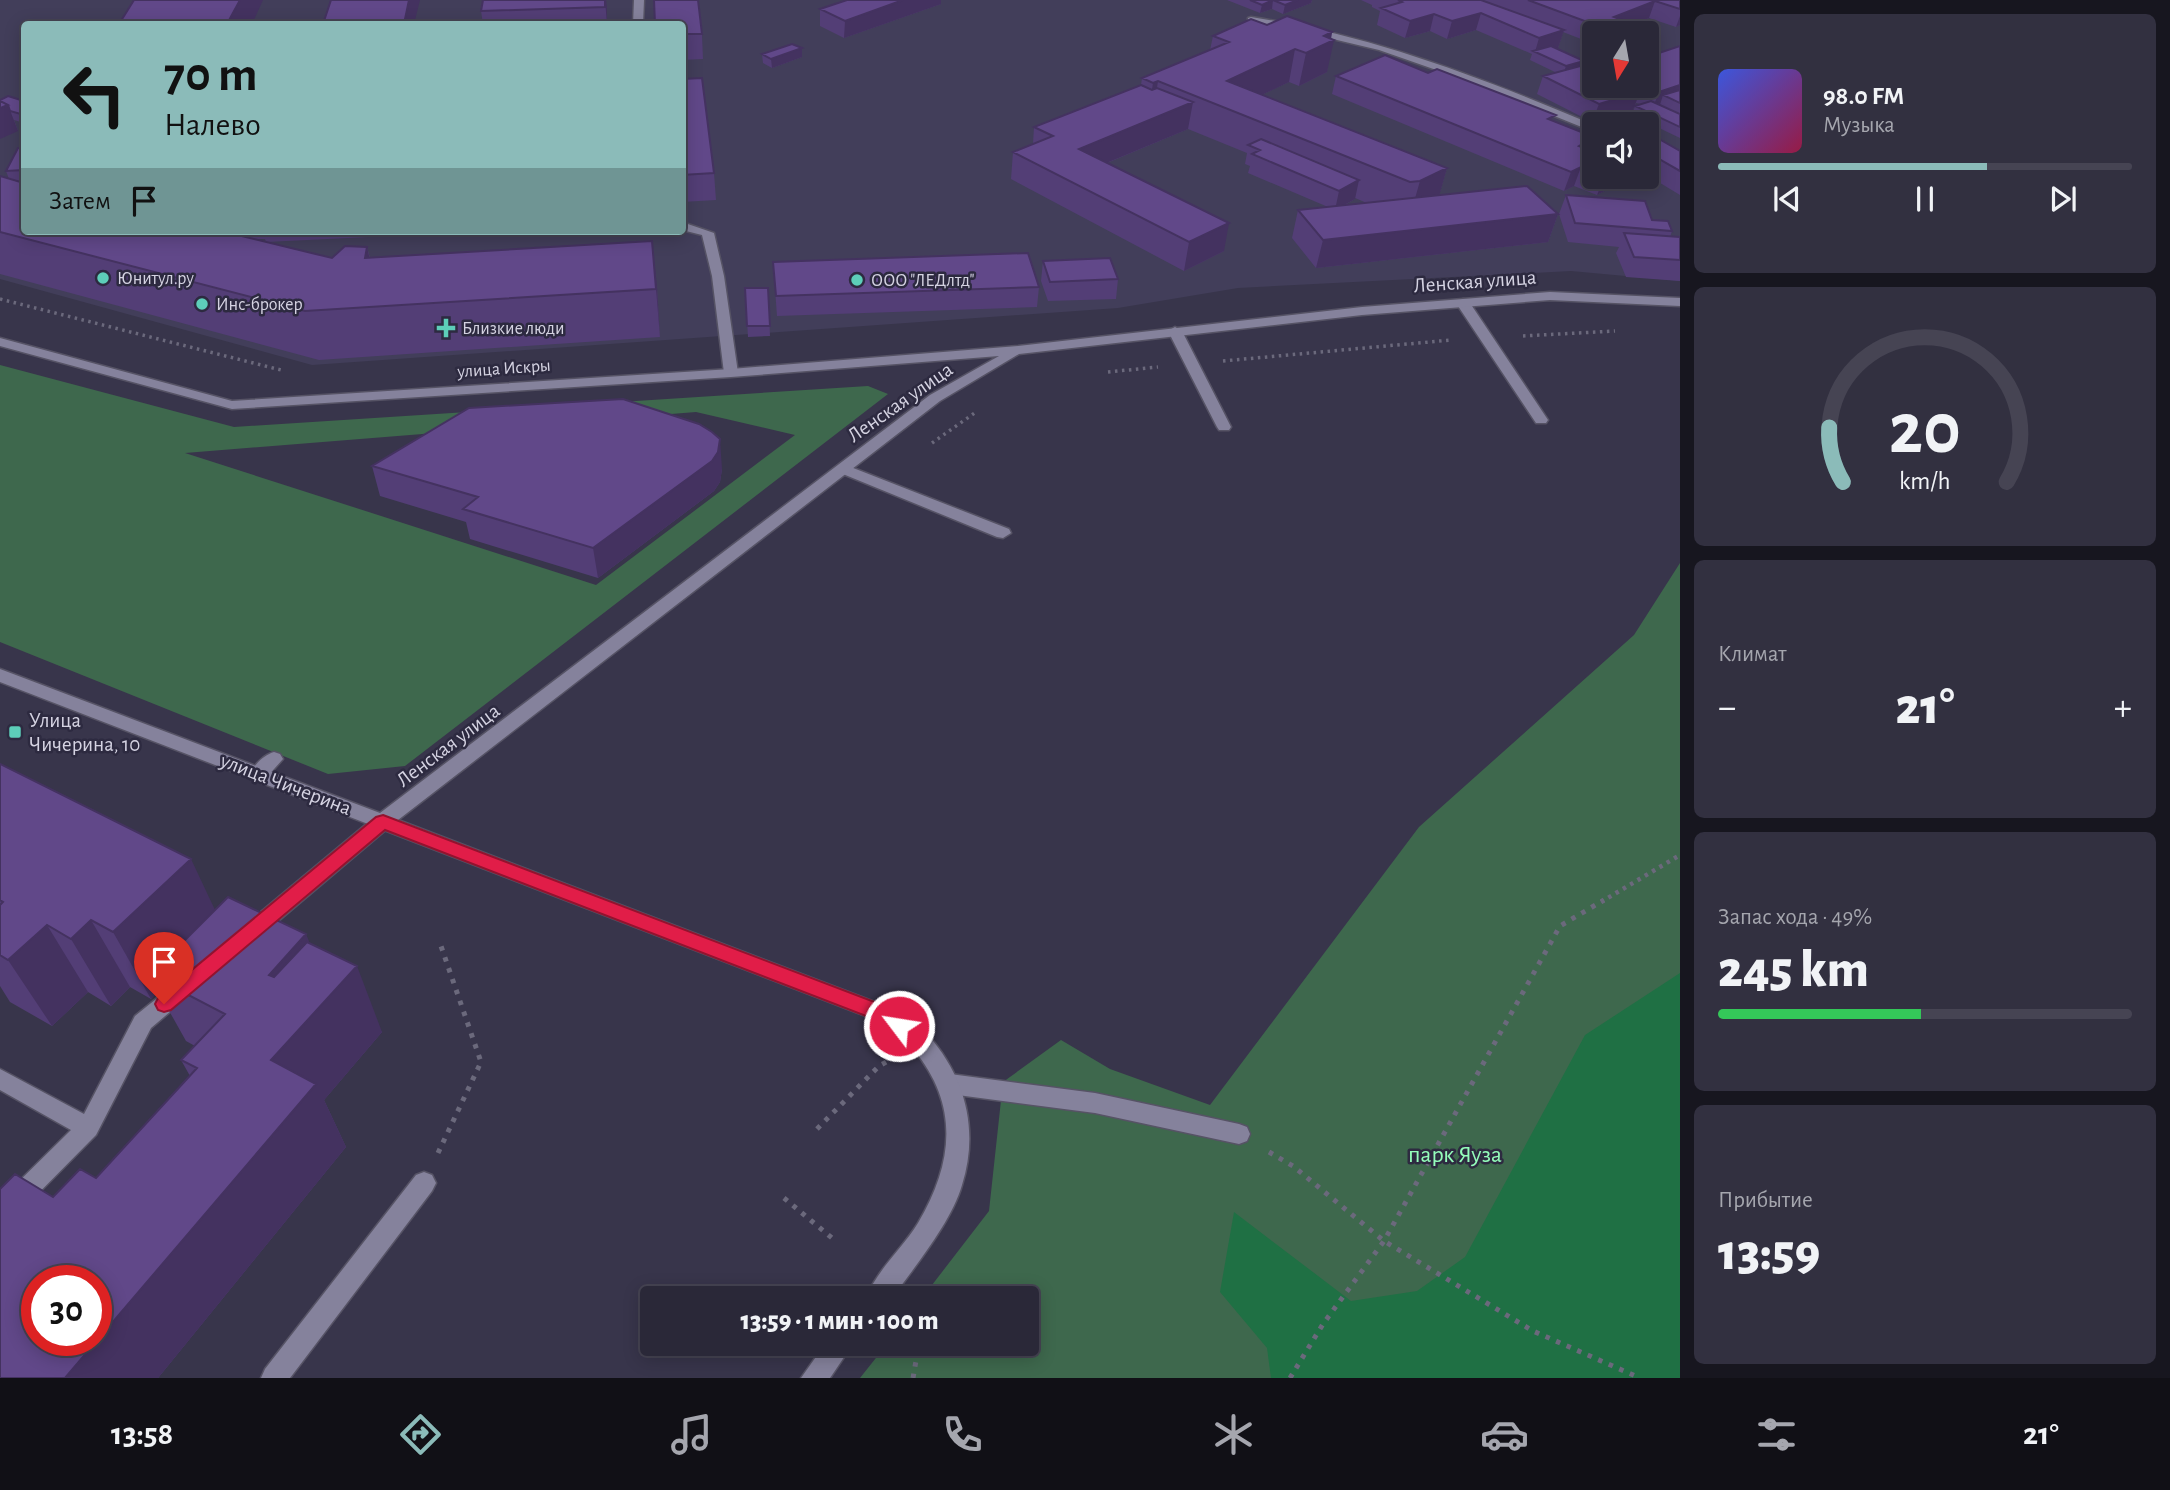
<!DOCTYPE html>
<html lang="ru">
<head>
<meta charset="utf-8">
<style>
	:root { --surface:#2a2838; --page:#323040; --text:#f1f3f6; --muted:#a5a6ae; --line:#464453; --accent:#8bbbb9 }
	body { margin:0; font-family:"Alegreya Sans",sans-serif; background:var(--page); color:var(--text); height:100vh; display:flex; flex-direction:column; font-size:26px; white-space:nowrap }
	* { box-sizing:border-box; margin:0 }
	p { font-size:23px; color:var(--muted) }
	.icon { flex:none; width:38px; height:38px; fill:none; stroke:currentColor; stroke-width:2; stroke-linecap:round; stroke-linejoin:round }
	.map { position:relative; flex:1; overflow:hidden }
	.details { display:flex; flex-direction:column; gap:14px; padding:14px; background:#17161f; width:490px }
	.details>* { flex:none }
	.banner { position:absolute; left:21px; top:21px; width:665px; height:214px; border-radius:7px; box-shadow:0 4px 18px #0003,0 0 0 2px var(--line); background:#8bbbb9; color:#111; overflow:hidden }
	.needle { width:46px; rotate:191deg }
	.tools { position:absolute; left:1582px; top:21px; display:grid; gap:14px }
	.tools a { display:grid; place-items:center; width:77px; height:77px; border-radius:7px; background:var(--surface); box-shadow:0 4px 18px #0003,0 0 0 2px var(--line); font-size:35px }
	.speed { position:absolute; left:21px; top:1265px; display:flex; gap:14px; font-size:35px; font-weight:700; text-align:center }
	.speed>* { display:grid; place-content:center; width:91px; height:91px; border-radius:50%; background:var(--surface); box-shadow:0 4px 18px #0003,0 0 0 2px var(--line); line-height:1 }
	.speed .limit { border:10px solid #d22; background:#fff; color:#111 }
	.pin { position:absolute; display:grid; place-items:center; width:60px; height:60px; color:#fff; margin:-72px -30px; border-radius:50% 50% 50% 0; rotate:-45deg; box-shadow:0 0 7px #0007 }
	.pin .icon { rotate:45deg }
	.me { position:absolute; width:77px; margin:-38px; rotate:301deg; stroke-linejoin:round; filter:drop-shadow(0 0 5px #0008) }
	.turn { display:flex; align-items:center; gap:24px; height:147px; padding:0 28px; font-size:32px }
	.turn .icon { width:91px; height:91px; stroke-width:2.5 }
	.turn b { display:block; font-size:49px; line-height:60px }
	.then { display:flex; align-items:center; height:66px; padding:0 28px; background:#0003; gap:14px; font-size:26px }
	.big { font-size:52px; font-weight:800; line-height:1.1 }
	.details .widget { flex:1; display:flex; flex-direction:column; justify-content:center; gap:10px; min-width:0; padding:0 24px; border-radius:10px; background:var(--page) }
	.details .dial { align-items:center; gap:0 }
	.dial svg { height:182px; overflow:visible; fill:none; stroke:var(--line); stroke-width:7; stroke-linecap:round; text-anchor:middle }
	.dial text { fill:var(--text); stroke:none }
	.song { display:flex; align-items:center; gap:21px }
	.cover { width:84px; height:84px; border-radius:10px; background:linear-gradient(135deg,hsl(230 70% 55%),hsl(340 70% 35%)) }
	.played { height:7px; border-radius:4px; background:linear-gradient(90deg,var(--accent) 65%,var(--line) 65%) }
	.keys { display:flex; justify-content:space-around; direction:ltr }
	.heat { display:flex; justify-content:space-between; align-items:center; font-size:38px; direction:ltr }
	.charge { height:10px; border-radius:5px; background:linear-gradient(90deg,#34c759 49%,var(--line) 0) }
	.trip { position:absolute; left:640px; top:1286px; width:399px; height:70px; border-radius:7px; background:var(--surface); box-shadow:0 4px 18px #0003,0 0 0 2px var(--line); font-weight:800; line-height:70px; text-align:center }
	.tab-bar { display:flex; height:112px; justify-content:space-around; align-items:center; background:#111016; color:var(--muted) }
	.tab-bar .icon { width:49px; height:49px }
	.tab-bar .current { color:var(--accent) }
	.tab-bar b { font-size:32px; color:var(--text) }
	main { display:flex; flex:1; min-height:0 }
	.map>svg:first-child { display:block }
	.built { fill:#423e5a; fill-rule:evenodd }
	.green { fill:#3e684d; fill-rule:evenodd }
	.forest { fill:#1f7044 }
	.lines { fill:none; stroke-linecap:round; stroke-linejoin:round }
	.lane-casing { stroke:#565365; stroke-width:3 }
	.street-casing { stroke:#565365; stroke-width:3 }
	.path-far2 { stroke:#6b697c; stroke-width:3.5; stroke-dasharray:2.5 4.5; stroke-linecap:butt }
	.path-far1 { stroke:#6b697c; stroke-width:4.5; stroke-dasharray:3.5 5; stroke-linecap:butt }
	.path { stroke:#6b697c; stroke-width:5; stroke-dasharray:4.5 7; stroke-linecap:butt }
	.lane { fill:#85829c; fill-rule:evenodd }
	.street { fill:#85829c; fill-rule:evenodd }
	.wall { fill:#533e76; fill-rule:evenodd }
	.shaded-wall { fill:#443260 }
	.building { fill:#614889; stroke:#443260; stroke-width:2; fill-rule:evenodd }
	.route { fill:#e11d48; stroke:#92132f; stroke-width:2 }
	.poi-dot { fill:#5dceb9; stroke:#2d2a40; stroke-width:2.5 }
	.labels { text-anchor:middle; stroke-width:5; stroke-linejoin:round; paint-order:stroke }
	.far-poi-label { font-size:18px; fill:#d5d3e2; stroke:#2d2a40; text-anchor:start }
	.far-street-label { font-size:18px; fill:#d5d3e2; stroke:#2d2a40 }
	.street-label { font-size:21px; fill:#d5d3e2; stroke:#2d2a40 }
	.poi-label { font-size:21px; fill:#d5d3e2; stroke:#2d2a40; text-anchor:start }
	.near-park-label { font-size:24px; fill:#94fdba; stroke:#2d2a40 }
</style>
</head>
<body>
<main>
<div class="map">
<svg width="1680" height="1378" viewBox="0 0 1680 1378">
	<rect width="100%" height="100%" fill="#38354b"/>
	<!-- built -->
	<path class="built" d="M0,0H1680V281L1571,271L1238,288L1118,308L312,365L0,279ZM24,24H682V231H24ZM1594,33H1647V86H1594ZM1594,124H1647V177H1594Z"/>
	<!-- green -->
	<path class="green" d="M0,365L234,427L868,386L888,394L405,766L328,774L0,642ZM696,412L795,435L596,585L185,453Z
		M1680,563V1378H860L887,1344H1027V1298H922L989,1211L1003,1082L1061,1040L1110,1069L1210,1105L1419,827L1634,635Z"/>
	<!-- forest -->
	<path class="forest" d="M1680,973V1378H1271L1267,1348L1220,1292L1234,1212L1351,1301L1417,1291L1465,1257L1585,1035Z"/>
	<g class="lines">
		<!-- lane casing -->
		<g class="lane-casing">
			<path id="lane" d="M634,0H644L643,24H633Z
				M1251,17C1372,35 1482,78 1594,125V132L1465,80L1379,50L1295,30L1248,22V18Z
				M682,222L714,233L724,276L738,373L736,376H726L724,373L712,276L702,235L682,230Z
				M1463,299L1468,300L1548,420L1546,423H1536L1456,303Z
				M1175,327L1182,331L1231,427L1229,430H1219L1217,427L1168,331Z
				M843,464L1009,529L1011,533L1003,538L997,537L838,472L836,469L838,466Z
				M274,752L280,754L283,759L266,778H252L250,773C255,764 264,755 274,752Z
				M382,815L389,817L392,822L389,827L258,938L251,940L244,938L241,932L244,926L375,817Z
				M184,979L191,982L194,988L191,994L151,1028L96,1135L8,1224L0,1227V1200L71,1130L0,1090V1069L84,1114L135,1016L177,982Z
				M950,1074L1095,1093L1239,1124L1247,1127L1250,1134L1247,1141L1239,1144L1095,1113L950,1094L942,1091L939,1084L942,1077Z
				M424,1172L432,1175L436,1183L432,1191L290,1378H261L265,1369L416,1175Z"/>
		</g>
		<!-- street casing -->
		<g class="street-casing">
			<path id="street" d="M1550,292L1680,298V306L1550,300L1362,315L1019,354L940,401L398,820L885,1006C899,1015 918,1024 929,1036C966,1079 979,1131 962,1185C952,1221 914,1268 892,1298H866C877,1270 902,1249 918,1223C953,1164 960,1106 914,1050C903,1037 884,1028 871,1018L0,682V669L380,813L930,395L999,356L731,377L232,409L0,346V338L232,401L731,369L1018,346L1362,307Z
				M825,1344H853L830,1378H801Z"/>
		</g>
		<!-- path-far2 -->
		<path class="path-far2" d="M0,299L285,371
			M1523,336L1615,331
			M1223,361L1451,340
			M1108,372L1158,367
			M932,443L976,412"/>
		<!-- path-far1 -->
		<path class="path-far1" d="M1601,902L1680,855"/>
		<!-- path -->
		<path class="path" d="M817,1129L879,1066L890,1060
			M1269,1152L1293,1166L1384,1241L1533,1331L1640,1378
			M438,1153L481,1062L441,946
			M784,1198L832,1238
			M913,1378L917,1355L928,1344
			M1290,1378L1323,1324L1384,1241L1560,926L1604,900"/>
		<!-- lane -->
		<use href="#lane" class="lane"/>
		<!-- street -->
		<use href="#street" class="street"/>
	</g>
	<!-- wall -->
	<path class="wall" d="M483,0L607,7V24H483L481,11Z
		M1227,0H1312L1311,3L1283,14L1272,9L1260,13Z
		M1361,0H1680V25L1676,27L1649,18L1633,24L1644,28L1642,33H1594V44L1563,32L1558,48H1556L1583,66L1594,86H1647L1680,46V138L1632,115L1635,106L1640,104L1636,103L1633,110L1592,122L1537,94L1543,76L1557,73L1530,60L1532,54L1476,30L1447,39L1430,31L1405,38L1377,25L1380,11L1372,7V5Z
		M941,4L844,38L820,26V9Z
		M682,24L702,34L703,59L682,60Z
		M1267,25L1332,32L1327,72L1299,86L1289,82L1261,95L1447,168L1439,195L1558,214L1548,242L1316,268L1292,238L1298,210L1328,207L1248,173L1250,166L1245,164L1247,153L1188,129L1107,163L1224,251L1184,271L1011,179L1013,152L1033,144L1034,127L1141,85L1142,78L1210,50L1213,36ZM1355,198L1367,203L1343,206L1355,199Z
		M802,48V57L772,68L763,63L762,54Z
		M1336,76L1594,137L1591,150L1594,152V177H1622L1619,183L1597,195L1574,186L1564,191L1332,94Z
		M682,79L714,173L716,200L682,202Z
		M0,100L24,101V123L14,120L18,131Z
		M1647,141L1680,151V195L1647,175Z
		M24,148V231H370L369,237L266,242L332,258L367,247L370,258L657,288L660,337L319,360L0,274V176L9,179L6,171ZM254,239H265L266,242Z
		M1566,195L1652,220L1672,231L1670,237H1680V281L1626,277L1616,253L1619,247L1568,242L1559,214Z
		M1043,261L1118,279L1116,299L1048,301L1041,281Z
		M773,262L1039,287L1037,307L777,316Z
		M745,288H768L770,336L748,337Z
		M372,466L722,469L720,482L714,491L598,578L470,539L466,522L380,496Z
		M0,764L215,910L310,944L382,1032L324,1100L346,1147L158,1378H0L53,1197L96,1178L190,1076L181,1060L195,1046L186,1041L158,991L151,999L130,987L111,1006L88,992L52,1026L10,1002L0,986Z"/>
	<!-- shaded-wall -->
	<path class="shaded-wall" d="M240,0H263L252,24H227Z
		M409,0H420L414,24H404Z
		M605,0H606L607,7V24Z
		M903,0H941V4L844,38L845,21Z
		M1273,0L1272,9L1260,13L1262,5Z
		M1298,0H1312L1311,3L1283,14L1285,5Z
		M1655,1L1649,18L1614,32V17Z
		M1481,13L1476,30L1447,39L1452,21Z
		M1434,14L1430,31L1405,38L1410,21Z
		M1680,16V25L1676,27Z
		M1644,28L1642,33H1631Z
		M1564,30L1558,48L1539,54L1535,52L1539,38Z
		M1332,32L1330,42L1334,40L1327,72L1299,86L1306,53L1324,36Z
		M802,48V57L772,68L771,59Z
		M1295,49L1289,82L1230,110L1227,81Z
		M1584,61L1581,70L1563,75L1566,66Z
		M1158,81L1153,114L1148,116L1153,83Z
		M1680,85V100L1663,95L1659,108L1652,110L1659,92Z
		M1640,92L1633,110L1592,122L1599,104Z
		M1193,102L1188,129L1075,176L1079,149Z
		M8,105L18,131L0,139V108Z
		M1594,138V140L1588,156L1579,146Z
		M1581,167L1574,186L1564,191L1571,172Z
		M1447,168L1437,203L1410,216L1420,181Z
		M1604,177H1622L1619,183L1597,195Z
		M1359,180L1355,199L1335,210L1339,191Z
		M1558,214L1548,242L1316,268L1323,240Z
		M1229,223L1224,251L1184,271L1189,242Z
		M652,241L657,288L660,337Z
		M367,247L378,295L365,258Z
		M720,439L722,469L720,482L714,491L598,578L593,548Z
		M191,859L223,927L150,975L158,991L151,999L113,932Z
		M91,920L130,987L111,1006L71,939Z
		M47,925L88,992L52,1026L8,960Z
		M306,934L331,994L357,966L382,1032L324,1100L346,1147L158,1378H65L269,975Z"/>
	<!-- building -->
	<path class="building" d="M134,0H240L227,24H119Z
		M331,0H409L404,24H323Z
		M483,0H605V7L481,11Z
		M654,0H698L702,34H682V24H655Z
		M847,0H903L845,21L820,9Z
		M1250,0H1298L1285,5L1273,0L1262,5Z
		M1398,0H1481L1564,30L1539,38L1481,13L1452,21L1434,14L1410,21L1381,8L1402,2Z
		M1528,0H1680V9L1655,1L1614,17L1644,28L1631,33H1617Z
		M1287,16L1332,32L1324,36L1334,40L1306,53L1295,49L1227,81L1447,168L1420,181L1410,182L1158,81L1153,83L1142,78L1229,42L1213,36L1251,19L1267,25Z
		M792,44L802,48L771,59L762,54Z
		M1551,46L1584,61L1566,66L1533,51Z
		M1680,46V85L1659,92L1645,86H1647V57Z
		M1385,55L1428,73L1437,69L1556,115L1548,119L1594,137L1579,146L1594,152V172L1581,167L1571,172L1336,76Z
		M1584,65L1594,70V86H1627L1640,92L1599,104L1543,76Z
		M702,78L714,173L682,175V79Z
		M1141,85L1152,90L1157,88L1193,102L1079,149L1229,223L1189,242L1013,152L1053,136L1034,127Z
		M1680,90V103L1663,95Z
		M8,96L24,101V115L10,111L8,105L0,101V100Z
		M0,101L8,105L0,108Z
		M1651,101L1680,114V127L1635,106Z
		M1261,139L1359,180L1339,191L1252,154L1260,150L1248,145Z
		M1659,139L1680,151V171L1647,152V141Z
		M18,148H24V170L6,171Z
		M0,176L24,183V231H221L332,258L345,246L367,247L365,258L652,241L656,289L305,311L0,232Z
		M1527,186L1558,214L1323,240L1298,210Z
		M1566,195L1645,201L1652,220L1668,221L1672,231L1575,223Z
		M1624,233L1680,237V260L1634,257Z
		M1028,253L1039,287L776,296L773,262Z
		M1110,258L1118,279L1050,282L1043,261Z
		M745,288H768L770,326H747Z
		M623,399L699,424L712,432L720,439L718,452L712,461L593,548L463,509L478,497L372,466L469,408Z
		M0,764L191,859L113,932L91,920L71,939L47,925L8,960L0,955V905L3,902L0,900Z
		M228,897L306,934L269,975L274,977L307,942L357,966L271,1060L316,1084L65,1378H0V1189L15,1174L53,1197L80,1169L96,1178L197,1068L181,1060L225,1014L150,975ZM37,1281H96V1340H37Z"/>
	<!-- route -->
	<path class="route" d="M383,815L885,1006L906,1020L909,1026L906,1032C893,1037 882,1025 871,1018L385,830L171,1010L164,1012L158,1010L155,1004L158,998L376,817Z"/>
	<!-- markers -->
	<g class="poi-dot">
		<circle cx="103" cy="278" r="7"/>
		<circle cx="857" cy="280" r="7"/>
		<circle cx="202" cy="304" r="7"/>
		<path d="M442.5 317.5h7v7h7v7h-7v7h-7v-7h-7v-7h7z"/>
		<rect x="8" y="725" width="14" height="14" rx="3.5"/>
	</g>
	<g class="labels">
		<!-- far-poi labels -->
		<g class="far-poi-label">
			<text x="117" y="284">Юнитул.ру</text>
			<text x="871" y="286">ООО "ЛЕДлтд"</text>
			<text x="216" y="310">Инс-брокер</text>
			<text x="462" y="334">Близкие люди</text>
		</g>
		<!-- far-street labels -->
		<g class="far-street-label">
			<text transform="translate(504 368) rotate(-4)" y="6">улица Искры</text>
		</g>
		<!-- street labels -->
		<g class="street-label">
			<text transform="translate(1475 281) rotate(-4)" y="7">Ленская улица</text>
			<text transform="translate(900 402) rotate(-35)" y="7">Ленская улица</text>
			<text transform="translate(448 745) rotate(-37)" y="7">Ленская улица</text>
			<text transform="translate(286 784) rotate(21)" y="7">улица Чичерина</text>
		</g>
		<!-- poi labels -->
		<g class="poi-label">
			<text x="29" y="727">Улица<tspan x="29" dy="24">Чичерина, 10</tspan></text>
		</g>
		<!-- near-park labels -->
		<g class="near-park-label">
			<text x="1455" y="1162">парк Яуза</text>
		</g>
	</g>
</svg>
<div class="tools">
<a><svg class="needle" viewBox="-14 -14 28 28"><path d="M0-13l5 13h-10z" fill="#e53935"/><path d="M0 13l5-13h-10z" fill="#a5a6ae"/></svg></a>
<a><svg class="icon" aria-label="sound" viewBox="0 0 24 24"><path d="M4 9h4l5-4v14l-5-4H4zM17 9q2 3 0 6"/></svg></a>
</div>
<div class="speed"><div class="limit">30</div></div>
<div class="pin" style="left:164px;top:1004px;background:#d93025"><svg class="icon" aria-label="arrive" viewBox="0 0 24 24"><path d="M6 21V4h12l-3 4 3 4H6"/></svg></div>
<svg class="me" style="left:899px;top:1026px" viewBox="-20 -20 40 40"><circle r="17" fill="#e11d48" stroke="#fff" stroke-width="3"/><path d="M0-11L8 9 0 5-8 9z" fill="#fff"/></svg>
<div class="trip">13:59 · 1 мин · 100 m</div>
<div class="banner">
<div class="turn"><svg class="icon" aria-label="left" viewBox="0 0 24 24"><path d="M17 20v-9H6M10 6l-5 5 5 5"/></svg><div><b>70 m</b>Налево</div></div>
<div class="then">Затем<svg class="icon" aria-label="arrive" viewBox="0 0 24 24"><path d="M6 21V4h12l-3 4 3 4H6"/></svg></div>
</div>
</div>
<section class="details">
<div class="widget">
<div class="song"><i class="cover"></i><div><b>98.0 FM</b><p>Музыка</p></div></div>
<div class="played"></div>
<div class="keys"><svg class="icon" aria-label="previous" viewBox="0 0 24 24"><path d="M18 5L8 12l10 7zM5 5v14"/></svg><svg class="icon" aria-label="pause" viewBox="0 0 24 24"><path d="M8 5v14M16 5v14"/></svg><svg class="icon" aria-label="next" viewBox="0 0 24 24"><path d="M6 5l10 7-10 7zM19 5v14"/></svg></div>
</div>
<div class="widget dial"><svg viewBox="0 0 100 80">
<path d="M14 69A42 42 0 1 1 86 69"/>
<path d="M14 69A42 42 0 0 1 8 45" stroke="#8bbbb9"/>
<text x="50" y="56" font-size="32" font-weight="700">20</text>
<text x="50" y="72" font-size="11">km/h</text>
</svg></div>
<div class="widget"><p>Климат</p>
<div class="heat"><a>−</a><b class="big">21°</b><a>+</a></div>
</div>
<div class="widget"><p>Запас хода · 49%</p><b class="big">245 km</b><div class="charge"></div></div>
<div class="widget"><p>Прибытие</p><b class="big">13:59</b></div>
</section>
</main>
<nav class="tab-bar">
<b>13:58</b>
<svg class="icon current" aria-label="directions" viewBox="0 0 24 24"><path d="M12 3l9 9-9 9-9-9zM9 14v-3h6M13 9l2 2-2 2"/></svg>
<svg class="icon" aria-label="music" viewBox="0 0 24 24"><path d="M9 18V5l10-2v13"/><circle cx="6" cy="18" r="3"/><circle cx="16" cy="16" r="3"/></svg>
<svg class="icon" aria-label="phone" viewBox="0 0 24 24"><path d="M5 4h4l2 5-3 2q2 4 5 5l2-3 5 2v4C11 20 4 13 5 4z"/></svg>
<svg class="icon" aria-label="climate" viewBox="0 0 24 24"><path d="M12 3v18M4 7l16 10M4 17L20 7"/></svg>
<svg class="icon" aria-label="car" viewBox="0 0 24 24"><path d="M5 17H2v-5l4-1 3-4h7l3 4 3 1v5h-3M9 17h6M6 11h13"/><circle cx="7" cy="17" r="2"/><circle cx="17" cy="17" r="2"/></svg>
<svg class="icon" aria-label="filters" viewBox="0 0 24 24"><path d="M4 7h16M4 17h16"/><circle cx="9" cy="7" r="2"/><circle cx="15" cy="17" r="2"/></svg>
<b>21°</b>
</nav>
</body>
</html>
